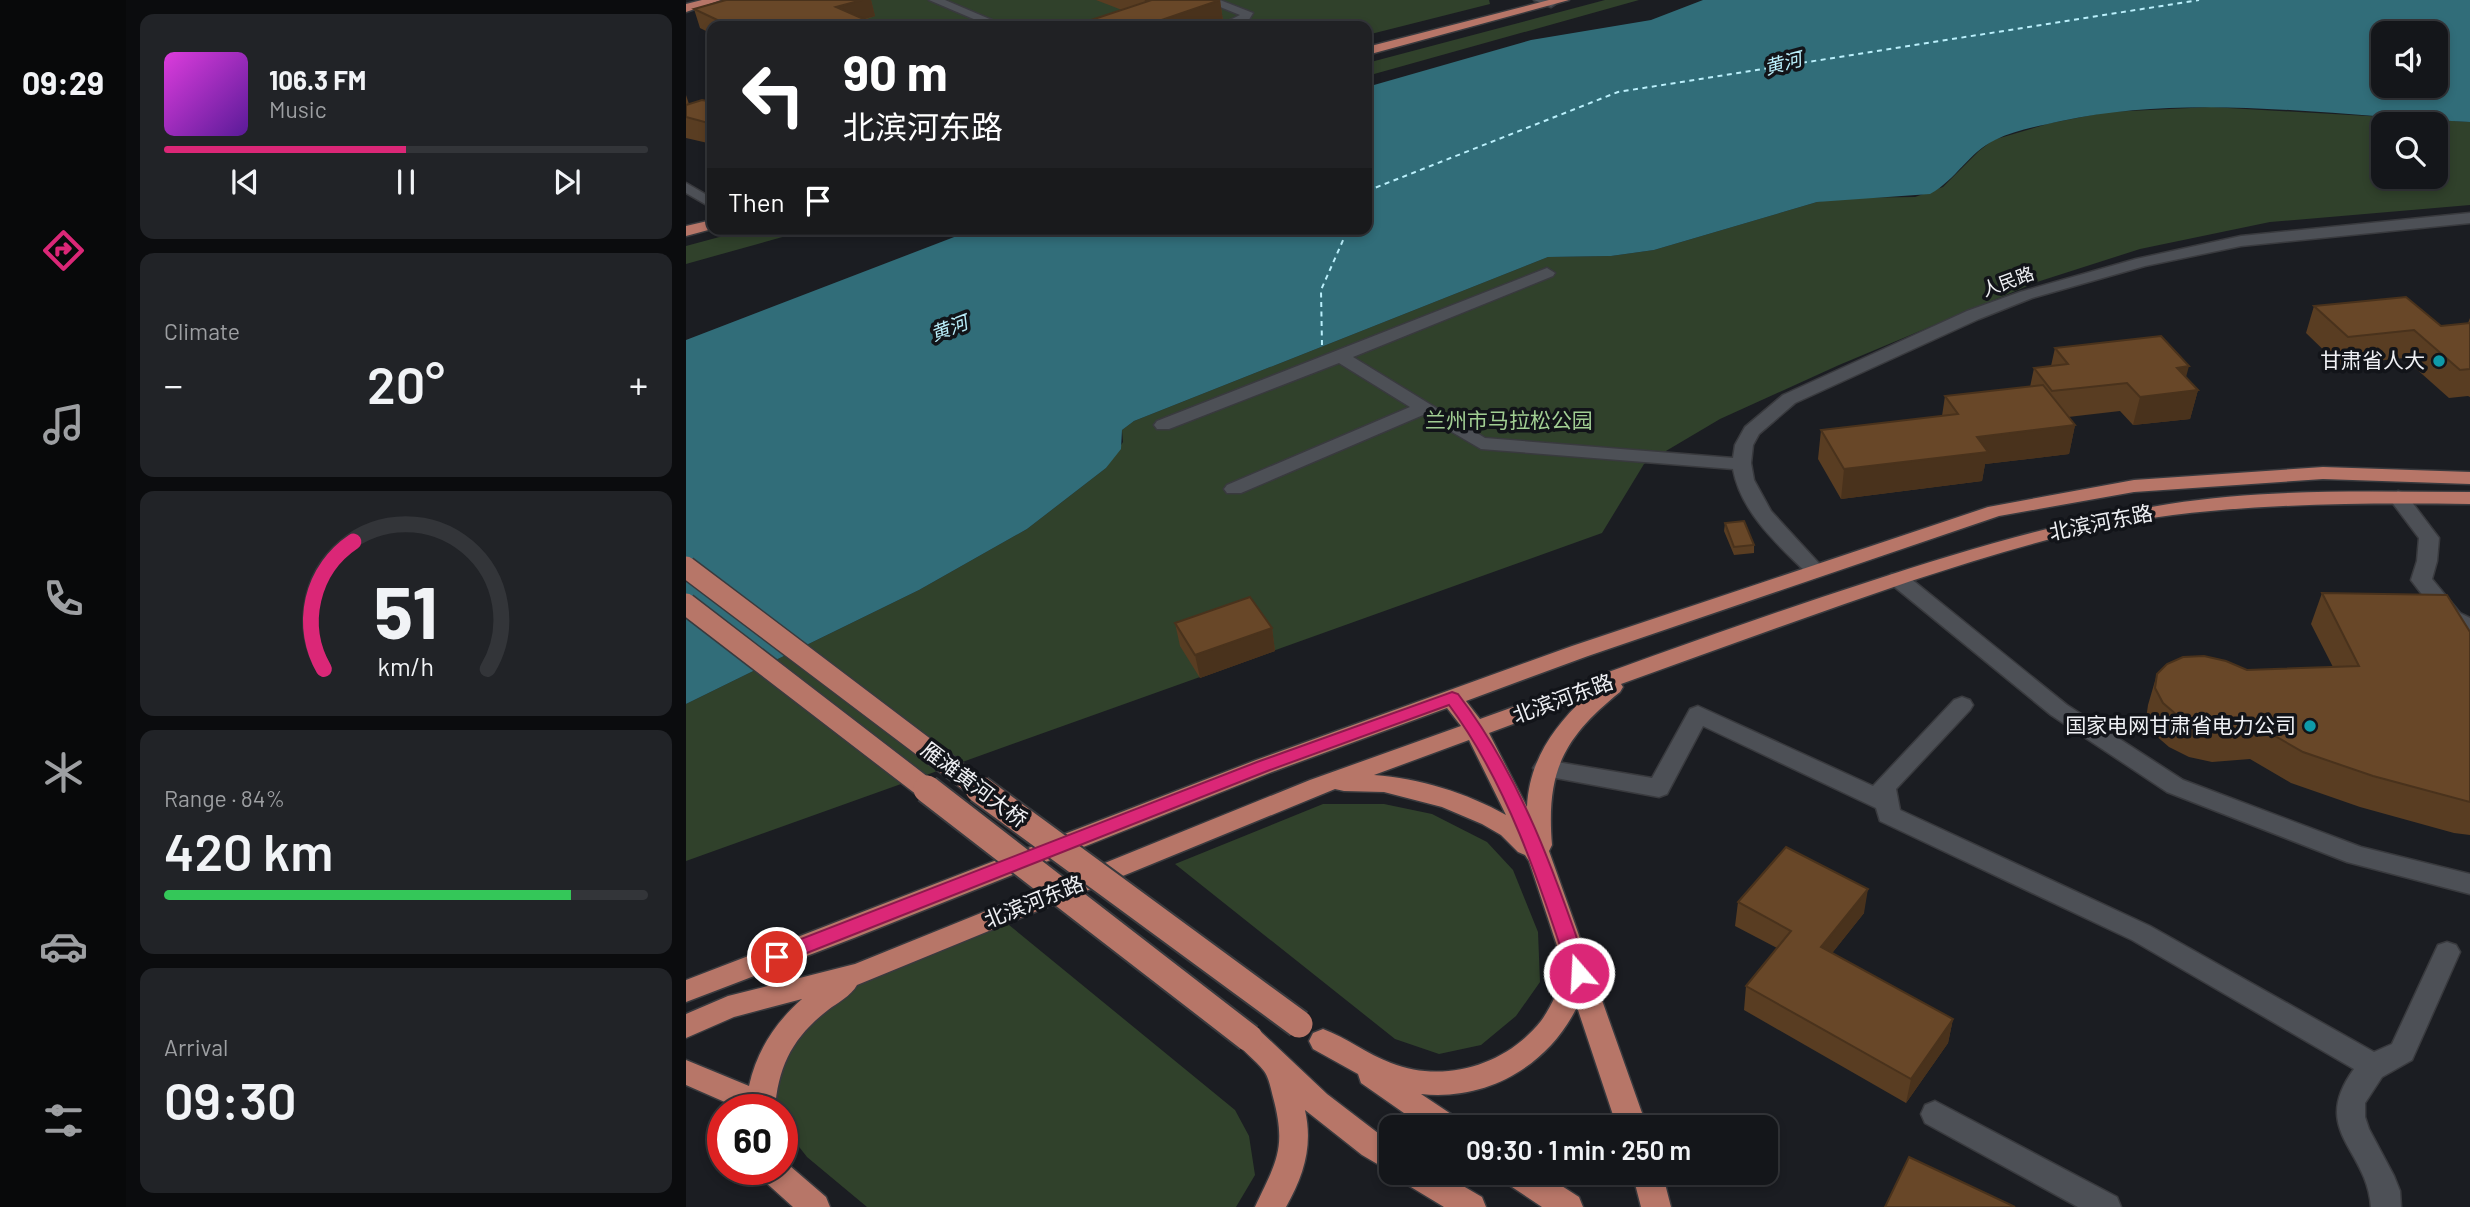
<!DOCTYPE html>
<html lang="en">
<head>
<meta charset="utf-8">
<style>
	:root { --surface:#14161a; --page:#212327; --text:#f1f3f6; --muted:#9d9fa2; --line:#333539; --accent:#db2777 }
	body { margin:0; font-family:Barlow,"Noto Sans SC",sans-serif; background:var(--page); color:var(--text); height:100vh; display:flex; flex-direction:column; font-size:26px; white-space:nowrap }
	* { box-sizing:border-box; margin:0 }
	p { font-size:23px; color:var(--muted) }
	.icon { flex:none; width:38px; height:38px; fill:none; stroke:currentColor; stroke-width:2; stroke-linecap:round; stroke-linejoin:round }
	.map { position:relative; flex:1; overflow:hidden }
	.details { display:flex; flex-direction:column; gap:14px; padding:14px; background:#0b0c0e; width:560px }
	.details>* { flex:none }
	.top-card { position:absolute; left:21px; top:21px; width:665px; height:214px; border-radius:14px; box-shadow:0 4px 10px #0003,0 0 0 2px var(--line); background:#202124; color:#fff; overflow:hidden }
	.controls { position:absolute; left:1685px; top:21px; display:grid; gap:14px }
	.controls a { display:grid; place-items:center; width:77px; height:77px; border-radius:14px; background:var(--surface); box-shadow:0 4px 10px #0003,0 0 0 2px var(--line); font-size:35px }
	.speed { position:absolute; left:21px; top:1094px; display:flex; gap:14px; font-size:35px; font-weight:700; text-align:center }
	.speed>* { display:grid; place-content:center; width:91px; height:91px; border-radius:50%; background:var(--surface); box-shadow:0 4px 10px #0003,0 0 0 2px var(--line); line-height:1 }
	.speed .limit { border:10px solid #d22; background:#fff; color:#111 }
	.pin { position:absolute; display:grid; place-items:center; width:60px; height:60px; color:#fff; margin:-30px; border:4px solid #fff; border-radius:50%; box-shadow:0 2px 7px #0007 }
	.me { position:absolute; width:77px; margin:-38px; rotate:341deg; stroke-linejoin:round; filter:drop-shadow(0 0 5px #0008) }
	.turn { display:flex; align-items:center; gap:24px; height:147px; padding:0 21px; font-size:32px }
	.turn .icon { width:91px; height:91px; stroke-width:2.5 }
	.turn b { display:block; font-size:49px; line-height:60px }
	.then { display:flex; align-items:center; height:66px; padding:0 21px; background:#0003; gap:14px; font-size:26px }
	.big { font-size:52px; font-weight:600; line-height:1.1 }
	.details .widget { flex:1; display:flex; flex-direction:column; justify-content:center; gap:10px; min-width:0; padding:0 24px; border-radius:14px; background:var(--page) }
	.details .dial { align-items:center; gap:0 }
	.dial svg { height:182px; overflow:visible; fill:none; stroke:var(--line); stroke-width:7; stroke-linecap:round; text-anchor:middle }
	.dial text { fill:var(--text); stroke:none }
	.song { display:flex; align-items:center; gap:21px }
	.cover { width:84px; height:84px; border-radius:10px; background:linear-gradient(135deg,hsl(300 70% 55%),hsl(270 70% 35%)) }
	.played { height:7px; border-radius:4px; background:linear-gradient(90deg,var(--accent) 50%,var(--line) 50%) }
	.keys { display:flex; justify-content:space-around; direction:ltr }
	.heat { display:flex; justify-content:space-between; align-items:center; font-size:38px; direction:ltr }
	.charge { height:10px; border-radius:5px; background:linear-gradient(90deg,#34c759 84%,var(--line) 0) }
	.trip { position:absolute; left:693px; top:1115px; width:399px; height:70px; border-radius:14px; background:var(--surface); box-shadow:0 4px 10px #0003,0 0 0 2px var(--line); font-weight:600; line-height:70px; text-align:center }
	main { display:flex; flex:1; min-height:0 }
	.tab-bar { display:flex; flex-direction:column; width:126px; justify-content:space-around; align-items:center; background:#08090a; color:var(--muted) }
	.tab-bar .icon { width:49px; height:49px }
	.tab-bar .selected { color:var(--accent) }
	.tab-bar b { font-size:32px; color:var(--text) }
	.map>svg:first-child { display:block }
	.green { fill:#30412b; fill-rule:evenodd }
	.water { fill:#316d79; fill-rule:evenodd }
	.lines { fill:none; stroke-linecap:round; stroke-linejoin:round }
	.ferry { stroke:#baeffb; stroke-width:2; stroke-dasharray:5 4.5; stroke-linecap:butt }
	.minor-casing { stroke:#393a3e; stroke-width:3 }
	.major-casing { stroke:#393a3e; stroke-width:3 }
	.minor { fill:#4d5056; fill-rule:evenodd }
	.major { fill:#b77668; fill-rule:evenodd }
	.major-bridge-far1-casing { stroke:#393a3e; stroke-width:24; stroke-linecap:butt }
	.major-bridge-casing { stroke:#393a3e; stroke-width:31; stroke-linecap:butt }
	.major-bridge-far1 { stroke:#b77668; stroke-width:21 }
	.major-bridge { stroke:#b77668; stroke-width:27 }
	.wall { fill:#593d22 }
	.shaded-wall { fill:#49321c }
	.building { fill:#684728; stroke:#49321c; stroke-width:2 }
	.route { fill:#db2777; stroke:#8e194d; stroke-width:2 }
	.culture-dot { fill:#0f9aa8; stroke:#121419; stroke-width:2.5 }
	.labels { text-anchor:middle; stroke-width:7; stroke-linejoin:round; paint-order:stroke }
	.far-street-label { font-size:18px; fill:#eff0f4; stroke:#121419 }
	.far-water-label { font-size:19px; font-style:italic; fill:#baeffb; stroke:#121419 }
	.poi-label { font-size:21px; fill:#eff0f4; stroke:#121419; text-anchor:end }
	.park-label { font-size:21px; fill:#a1ce93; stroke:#121419 }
	.street-label { font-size:21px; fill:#eff0f4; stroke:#121419 }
</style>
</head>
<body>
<main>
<nav class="tab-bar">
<b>09:29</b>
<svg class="icon selected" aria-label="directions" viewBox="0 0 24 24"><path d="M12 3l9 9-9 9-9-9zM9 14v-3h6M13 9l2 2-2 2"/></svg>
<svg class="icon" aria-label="music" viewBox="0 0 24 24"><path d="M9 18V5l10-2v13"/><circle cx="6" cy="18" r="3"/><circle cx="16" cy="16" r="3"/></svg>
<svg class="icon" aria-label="phone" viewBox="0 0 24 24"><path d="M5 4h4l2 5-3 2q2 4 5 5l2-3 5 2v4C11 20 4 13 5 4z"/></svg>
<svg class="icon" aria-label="climate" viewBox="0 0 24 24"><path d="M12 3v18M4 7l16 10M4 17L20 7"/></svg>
<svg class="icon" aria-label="car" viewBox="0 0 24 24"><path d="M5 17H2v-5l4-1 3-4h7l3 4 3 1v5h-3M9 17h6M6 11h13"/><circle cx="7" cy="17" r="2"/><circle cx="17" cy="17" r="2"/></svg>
<svg class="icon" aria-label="filters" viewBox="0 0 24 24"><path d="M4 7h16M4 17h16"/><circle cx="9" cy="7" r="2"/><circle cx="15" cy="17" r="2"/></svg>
</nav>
<section class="details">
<div class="widget">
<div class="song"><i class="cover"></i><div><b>106.3 FM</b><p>Music</p></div></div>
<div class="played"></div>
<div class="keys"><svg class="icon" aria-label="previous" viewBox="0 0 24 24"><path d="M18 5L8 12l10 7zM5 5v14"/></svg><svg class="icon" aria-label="pause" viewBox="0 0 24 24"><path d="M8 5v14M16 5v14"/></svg><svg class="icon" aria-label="next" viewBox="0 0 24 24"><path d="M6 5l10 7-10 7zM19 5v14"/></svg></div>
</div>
<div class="widget"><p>Climate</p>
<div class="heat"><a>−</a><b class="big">20°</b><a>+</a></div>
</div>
<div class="widget dial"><svg viewBox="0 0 100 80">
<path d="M14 69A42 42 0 1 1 86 69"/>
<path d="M14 69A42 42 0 0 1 27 13" stroke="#db2777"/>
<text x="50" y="56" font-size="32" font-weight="700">51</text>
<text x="50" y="72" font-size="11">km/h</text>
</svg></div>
<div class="widget"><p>Range · 84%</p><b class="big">420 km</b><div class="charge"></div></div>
<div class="widget"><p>Arrival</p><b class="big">09:30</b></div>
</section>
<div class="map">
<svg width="1784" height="1207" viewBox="0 0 1784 1207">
	<rect width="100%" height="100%" fill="#1b1d22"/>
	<!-- green -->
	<path class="green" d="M70,0H803L804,4L681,35V26H97Z
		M919,0H953L681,76V63Z
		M1525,107L1784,122V205L1584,222L1454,249L1351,282L1153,365L1034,419L958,464L916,533L0,861V704L233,590L341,529L420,468L437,442L436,430L448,421L862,257L925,256L968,250L1131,202L1154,198L1229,197L1257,187L1293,151L1307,140L1365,123L1422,112ZM1698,124H1750V177H1698Z
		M63,229H125L0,264V246Z
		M637,804H698L746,814L801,842L827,870L852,932L854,982L830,1016L795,1045L753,1054L709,1039L489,864Z
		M323,925L549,1110L563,1136L569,1175L550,1207H181L121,1157L96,1125V1110L89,1109L86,1068L158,986L225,953Z"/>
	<!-- water -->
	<path class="water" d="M1017,0H1784V122C1649,117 1509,92 1375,121C1354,126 1329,130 1309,140C1283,152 1270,180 1244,194L1131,202L968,250L925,256L862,257L448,421L436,430L435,449L420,468L341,529L233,590L0,704V340L289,229H681V87L845,40L965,20ZM1698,33H1750V86H1698Z"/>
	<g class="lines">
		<!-- ferry -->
		<path class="ferry" d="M681,191L932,92L1513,0
			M636,345L635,290L662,229"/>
		<!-- minor casing -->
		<g class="minor-casing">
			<path id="minor" d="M243,0H259L320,26H304Z
				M517,0H534L567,13L561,23L550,26H532L554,15Z
				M848,0H867L871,3L865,7Z
				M0,183L26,198V208L0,193Z
				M1784,213V223L1555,246L1459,266L1346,298L1293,319L1109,403L1073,434L1067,445L1065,463L1068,480L1085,511L1140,571L1137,575H1123C1093,546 1055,513 1047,469L795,449L737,415L555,493H541L538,489L541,485L724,407L653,363L483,429H471L468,425L471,421L861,268L869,273L867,276L667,357L799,438L1047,458L1049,445L1059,427L1097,395L1281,311L1334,292L1450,259L1555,236Z
				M1712,491L1719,493L1753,538L1751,561L1746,579L1774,613L1784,618V634L1758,623L1725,580L1731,561L1733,538L1702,497Z
				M1212,573L1219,574L1381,705L1497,780L1675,847L1784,874V894L1661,862L1481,792L1365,715L1205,584L1202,579L1205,574Z
				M1276,697L1284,700L1287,705L1284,710L1210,789L1214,810L1464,926L1688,1052L1706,1044L1752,945L1761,942L1770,945L1774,952L1726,1060L1696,1077L1679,1103V1117L1683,1129L1708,1176L1714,1191L1715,1207H1685C1681,1148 1623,1131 1668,1069L1446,940L1194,821L1190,808L1017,726L981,794L973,797L859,776L851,774L847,768L851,762L859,760L966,778L1004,709L1012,706L1187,786L1268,700Z
				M1249,1101L1431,1197L1435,1207H1392L1239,1123L1235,1114L1239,1105Z"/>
		</g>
		<!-- major casing -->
		<g class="major-casing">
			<path id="major" d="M16,0H35L0,12V4Z
				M863,0H883L681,55V47Z
				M26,220V229L0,236V226Z
				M1637,467L1784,472V484L1637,479L1448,492L1313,516L902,656L780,701L794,719C923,672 1052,624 1182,582C1281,549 1380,520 1483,504C1583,488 1684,492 1784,492V504C1685,503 1586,503 1487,515C1398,526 1311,553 1225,581C1128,614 1032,649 935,684L937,687L934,692C877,738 860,772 866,845L863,851L961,1127H931L891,1007C862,1066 801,1101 735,1094L771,1118L776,1127H738L675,1083L672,1074L627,1049L623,1041L627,1033L637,1029C661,1038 681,1054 705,1063C758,1084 820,1065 855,1021C866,1006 872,989 880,973L843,861L839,855L832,852L815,835L796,824L756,807L698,792L658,791L649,789L171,985C165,996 151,1003 142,1010C107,1037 92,1066 89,1110H57L0,1085V1060L63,1086C71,1050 89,1023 116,999L48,1017L0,1038V1014L42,996L169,964L624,780L775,726L761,708L586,772L168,938L0,1002V980L570,760L886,646L1302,507L1448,480ZM898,698C866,729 843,762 841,807L803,733ZM783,740L820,815C781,793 733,778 688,775Z
				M563,1026L573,1030L641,1094L705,1143V1172L676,1155L619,1110C627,1146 618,1175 600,1207H569C590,1162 601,1149 587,1097C585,1089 583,1078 578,1071C569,1059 556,1052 549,1038L553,1030Z
				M97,1160L140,1197L144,1207H107L75,1178L71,1169H96Z
				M711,1172H753L796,1197L800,1207H758L715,1181Z
				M813,1172H854L893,1197L897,1207H856L817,1181Z
				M946,1172H976L985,1207H955Z"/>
		</g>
		<!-- minor -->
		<use href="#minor" class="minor"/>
		<!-- major -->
		<use href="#major" class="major"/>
		<!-- major-bridge-far1 casing -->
		<g class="major-bridge-far1-casing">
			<path id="major-bridge-far1" d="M0,567L296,791
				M0,604L243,791"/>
		</g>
		<!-- major-bridge casing -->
		<g class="major-bridge-casing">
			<path id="major-bridge" d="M241,789L563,1038
				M293,789L613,1024"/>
		</g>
		<!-- major-bridge-far1 -->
		<use href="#major-bridge-far1" class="major-bridge-far1"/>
		<!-- major-bridge -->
		<use href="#major-bridge" class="major-bridge"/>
	</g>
	<!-- wall -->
	<path class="wall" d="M40,0H185L189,16L178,20L190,26H26V34L14,28L8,9Z
		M410,0H534L537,21L521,26H387L436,10Z
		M0,95L3,104L26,102V144L0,138Z
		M1628,306L1755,326L1782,323L1784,318V397L1782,396L1763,398L1718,358L1653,365L1620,333Z
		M1369,348L1500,378L1512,390L1504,419L1447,425L1434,411L1382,417L1389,425L1383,454L1299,464L1296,481L1155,499L1132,459L1135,430L1256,416L1259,396L1344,387L1348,368L1365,366Z
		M1039,523L1068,545V553L1048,555L1038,531Z
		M1636,593L1784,632V835L1768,833L1674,807L1605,783L1564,759L1526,762L1503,757L1483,747L1468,734L1460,719L1462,705L1471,674L1647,667L1625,624Z
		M489,623L586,628L589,651L514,678L494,646Z
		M1052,902L1178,913L1146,953L1267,1019L1262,1043L1220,1103L1058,1010L1060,986L1091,948L1049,926Z"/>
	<!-- shaded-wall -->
	<path class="shaded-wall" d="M176,0H185L189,16L155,26L150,7Z
		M534,0L537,21L521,26H458Z
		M1503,366L1496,392L1512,390L1504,419L1447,425L1454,397L1491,368Z
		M1389,425L1383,454L1299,464L1296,481L1155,499L1158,469L1291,437Z
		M586,628L589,651L514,678L509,655Z
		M1182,889L1178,913L1132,971L1135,947Z
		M1267,1019L1262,1043L1220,1103L1225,1079Z"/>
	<!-- building -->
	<path class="building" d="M40,0H176L150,7L189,24L183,26H44L8,9Z
		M459,0H534L458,26H387L463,1Z
		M16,100L26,102V124L0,117V105Z
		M1720,297L1755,326L1784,323V369L1774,370L1728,330L1662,337L1628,306Z
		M1475,336L1503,366L1491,368L1512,390L1454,397L1441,383L1366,391L1348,368L1382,364L1369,348Z
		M1357,385L1389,425L1291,437L1302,452L1158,469L1135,430L1272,414L1259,396Z
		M1058,521L1068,545L1048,547L1039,523Z
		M1636,593L1761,595L1784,632V802L1687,776L1617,752L1575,728L1536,731L1513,726L1492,716L1477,703L1469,688L1471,674L1481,664L1497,657L1518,656L1540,661L1561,670L1673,666Z
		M564,597L586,628L509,655L489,623Z
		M1100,847L1182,889L1135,947L1267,1019L1225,1079L1060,986L1105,931L1052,902Z
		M1223,1157L1329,1207H1199Z"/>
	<!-- route -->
	<path class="route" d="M766,692L772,694C835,776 870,876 903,973L900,979L893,981L886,979L883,973C853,881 821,783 763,705L584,770L98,962L91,965L84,962L81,957L84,951L571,762Z"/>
	<!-- markers -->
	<g class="culture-dot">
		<circle cx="1753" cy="361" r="7"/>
		<circle cx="1624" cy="726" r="7"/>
	</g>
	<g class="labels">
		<!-- far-street labels -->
		<g class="far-street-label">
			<text transform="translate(1322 282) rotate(-20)" y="6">人民路</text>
		</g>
		<!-- far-water labels -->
		<g class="far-water-label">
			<text transform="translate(1097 63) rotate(-15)" y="7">黄河</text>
			<text transform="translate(263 328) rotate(-21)" y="7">黄河</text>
		</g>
		<!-- poi labels -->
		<g class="poi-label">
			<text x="1739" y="368">甘肃省人大</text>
			<text x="1610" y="733">国家电网甘肃省电力公司</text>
		</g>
		<!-- park labels -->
		<g class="park-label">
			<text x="823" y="428">兰州市马拉松公园</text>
		</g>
		<!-- street labels -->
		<g class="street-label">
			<text transform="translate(1415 523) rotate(-11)" y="7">北滨河东路</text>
			<text transform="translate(877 699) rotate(-20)" y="7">北滨河东路</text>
			<text transform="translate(288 785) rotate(37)" y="7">雁滩黄河大桥</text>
			<text transform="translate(348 902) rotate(-22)" y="7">北滨河东路</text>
		</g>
	</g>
</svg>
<div class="controls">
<a><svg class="icon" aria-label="sound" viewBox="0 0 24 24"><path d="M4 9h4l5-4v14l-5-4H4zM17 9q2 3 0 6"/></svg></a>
<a><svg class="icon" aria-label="search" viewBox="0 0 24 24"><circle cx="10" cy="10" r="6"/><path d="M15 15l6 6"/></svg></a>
</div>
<div class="speed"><div class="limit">60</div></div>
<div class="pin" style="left:91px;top:957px;background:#d93025"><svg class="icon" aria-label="arrive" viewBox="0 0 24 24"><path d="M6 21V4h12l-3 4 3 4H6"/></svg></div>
<svg class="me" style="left:893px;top:973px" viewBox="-20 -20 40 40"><circle r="17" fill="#db2777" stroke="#fff" stroke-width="3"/><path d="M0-11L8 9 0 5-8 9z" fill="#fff"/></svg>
<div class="trip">09:30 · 1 min · 250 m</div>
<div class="top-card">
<div class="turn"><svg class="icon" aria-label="left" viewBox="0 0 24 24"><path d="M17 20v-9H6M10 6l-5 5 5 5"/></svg><div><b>90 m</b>北滨河东路</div></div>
<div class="then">Then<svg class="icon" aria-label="arrive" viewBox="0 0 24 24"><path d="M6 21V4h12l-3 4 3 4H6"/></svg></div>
</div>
</div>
</main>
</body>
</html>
